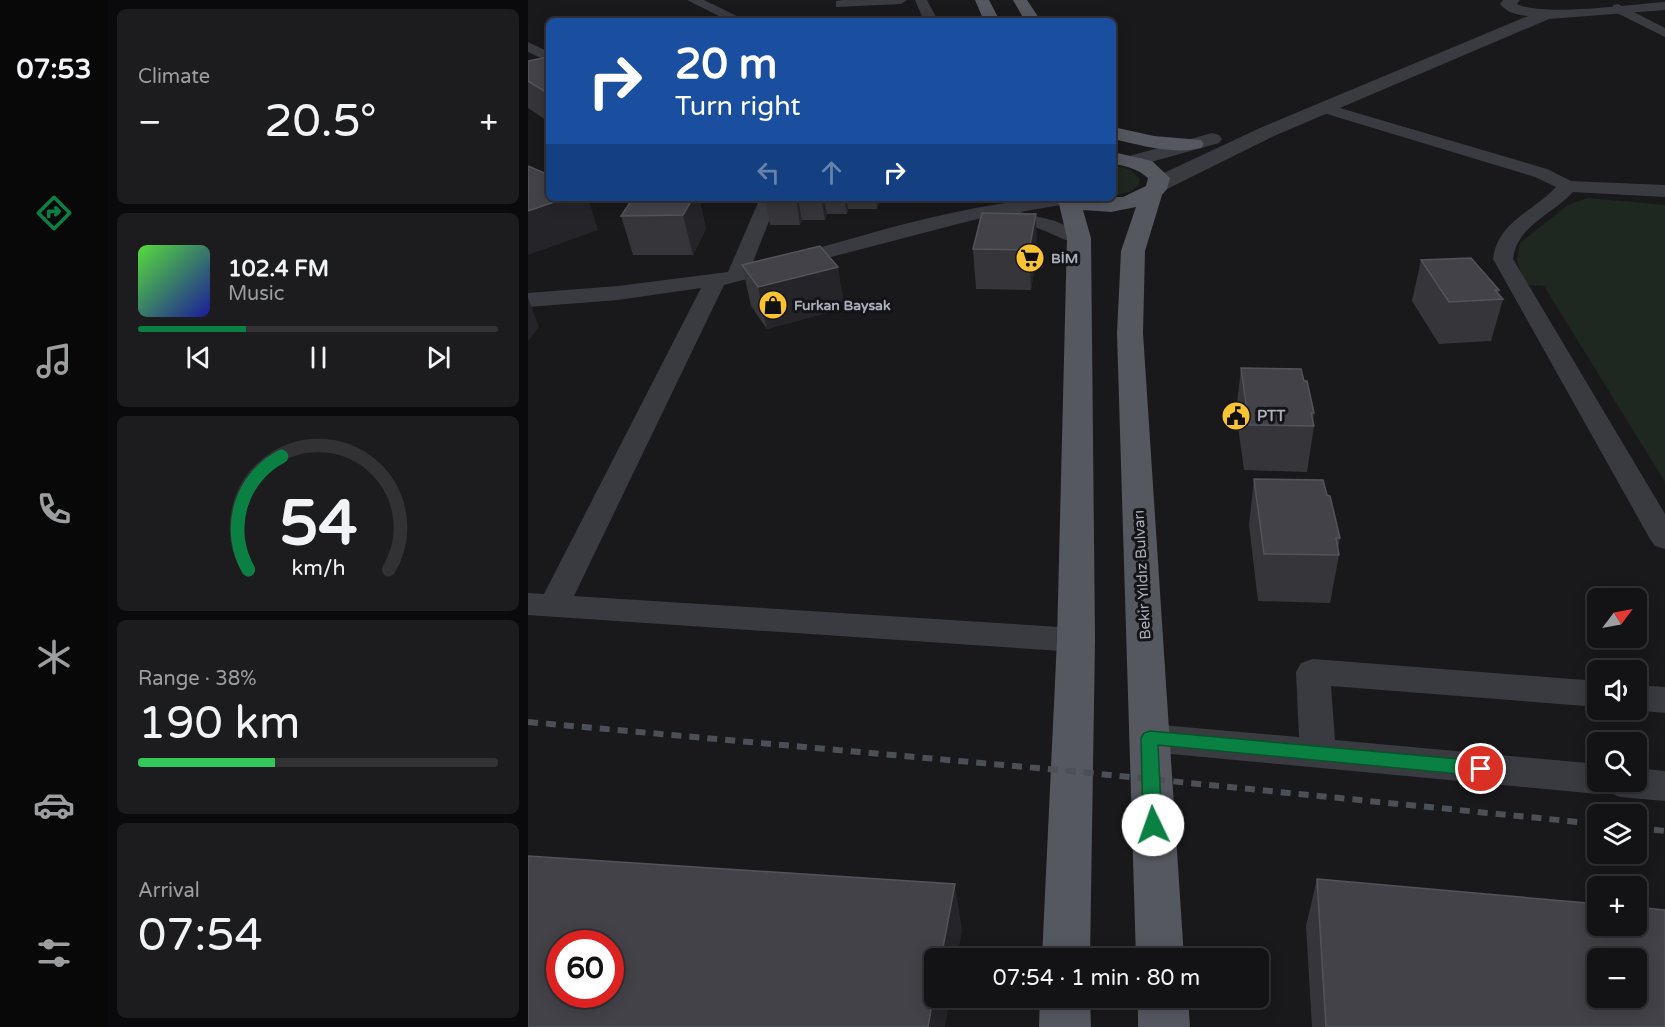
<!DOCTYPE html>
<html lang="en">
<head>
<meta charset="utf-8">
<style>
	:root { --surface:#131315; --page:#1c1c1e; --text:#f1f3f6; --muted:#9d9ea0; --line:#323234; --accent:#0b8043 }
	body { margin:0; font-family:"Varela Round",sans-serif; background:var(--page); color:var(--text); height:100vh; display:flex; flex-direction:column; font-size:22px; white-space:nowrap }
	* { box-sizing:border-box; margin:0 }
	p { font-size:20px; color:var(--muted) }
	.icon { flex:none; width:33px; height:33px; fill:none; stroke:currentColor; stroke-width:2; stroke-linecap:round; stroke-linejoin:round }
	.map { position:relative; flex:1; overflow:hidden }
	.panel { display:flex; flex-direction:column; gap:9px; padding:9px; background:#0a0a0c; width:420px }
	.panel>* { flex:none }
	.banner { position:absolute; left:18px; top:18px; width:570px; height:183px; border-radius:9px; box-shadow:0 3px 15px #0003,0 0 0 2px var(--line); background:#1a4fa0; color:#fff; overflow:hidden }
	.needle { width:39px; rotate:58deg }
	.fabs { position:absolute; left:1059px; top:588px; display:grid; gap:12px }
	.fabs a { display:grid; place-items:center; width:60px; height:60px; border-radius:9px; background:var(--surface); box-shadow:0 3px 15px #0003,0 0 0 2px var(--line); font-size:30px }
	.speed { position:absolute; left:18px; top:930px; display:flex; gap:12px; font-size:30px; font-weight:700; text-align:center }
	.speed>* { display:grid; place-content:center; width:78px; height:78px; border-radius:50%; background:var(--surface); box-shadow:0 3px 15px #0003,0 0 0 2px var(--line); line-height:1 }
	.speed .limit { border:9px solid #d22; background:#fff; color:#111 }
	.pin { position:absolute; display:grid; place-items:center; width:51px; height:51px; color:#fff; margin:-26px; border:3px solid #fff; border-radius:50%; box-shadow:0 2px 6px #0007 }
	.me { position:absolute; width:66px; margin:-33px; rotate:357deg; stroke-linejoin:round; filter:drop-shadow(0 0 4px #0008) }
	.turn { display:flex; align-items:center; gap:21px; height:126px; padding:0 30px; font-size:27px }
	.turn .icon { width:78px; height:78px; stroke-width:2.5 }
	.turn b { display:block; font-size:42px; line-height:51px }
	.lanes { display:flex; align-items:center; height:57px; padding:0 30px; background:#0003; justify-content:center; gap:30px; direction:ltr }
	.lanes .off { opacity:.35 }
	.big { font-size:45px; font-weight:600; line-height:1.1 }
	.panel .card { flex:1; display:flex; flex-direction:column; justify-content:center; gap:9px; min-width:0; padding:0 21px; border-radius:9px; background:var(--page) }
	.panel .dial { align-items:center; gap:0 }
	.dial svg { height:156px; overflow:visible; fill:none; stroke:var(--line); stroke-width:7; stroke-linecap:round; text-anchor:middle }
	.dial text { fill:var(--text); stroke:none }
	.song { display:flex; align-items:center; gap:18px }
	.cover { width:72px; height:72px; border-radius:9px; background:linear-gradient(135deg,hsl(110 70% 55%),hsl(240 70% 35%)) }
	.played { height:6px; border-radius:3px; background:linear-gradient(90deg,var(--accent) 30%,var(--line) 30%) }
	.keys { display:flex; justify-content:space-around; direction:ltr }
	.heat { display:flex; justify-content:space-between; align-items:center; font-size:33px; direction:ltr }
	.charge { height:9px; border-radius:4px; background:linear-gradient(90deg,#34c759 38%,var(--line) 0) }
	.trip { position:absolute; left:396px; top:948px; width:345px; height:60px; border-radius:9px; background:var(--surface); box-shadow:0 3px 15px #0003,0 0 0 2px var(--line); font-weight:600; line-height:60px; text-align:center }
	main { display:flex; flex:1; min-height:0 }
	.menu { display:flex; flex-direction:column; width:108px; justify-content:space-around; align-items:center; background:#080808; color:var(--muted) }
	.menu .icon { width:42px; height:42px }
	.menu .current { color:var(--accent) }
	.menu b { font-size:27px; color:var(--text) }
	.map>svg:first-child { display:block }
	.green { fill:#1f2721 }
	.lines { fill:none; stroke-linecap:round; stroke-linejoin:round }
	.minor { fill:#3a3b41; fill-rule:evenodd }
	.tertiary { fill:#3a3b41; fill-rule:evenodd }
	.primary { fill:#565860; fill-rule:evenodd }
	.rail { stroke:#4d4f56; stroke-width:6; stroke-dasharray:10 8; stroke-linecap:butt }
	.wall { fill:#36353a }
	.shaded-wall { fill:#252428 }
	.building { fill:#424248; stroke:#53535a; stroke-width:1.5; fill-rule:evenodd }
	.route { fill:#0b8043; stroke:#07532c; stroke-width:1.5 }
	.labels { text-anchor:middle; stroke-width:6; stroke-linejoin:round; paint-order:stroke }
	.far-poi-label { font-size:14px; font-weight:bold; fill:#abafbc; stroke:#141417; text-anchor:start }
	.poi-label { font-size:15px; font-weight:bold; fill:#abafbc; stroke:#141417; text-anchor:start }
	.street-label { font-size:15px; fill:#abafbc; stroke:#141417 }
</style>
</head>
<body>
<main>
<nav class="menu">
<b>07:53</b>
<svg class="icon current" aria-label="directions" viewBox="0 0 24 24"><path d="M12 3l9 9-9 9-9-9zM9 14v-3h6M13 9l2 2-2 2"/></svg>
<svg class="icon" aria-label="music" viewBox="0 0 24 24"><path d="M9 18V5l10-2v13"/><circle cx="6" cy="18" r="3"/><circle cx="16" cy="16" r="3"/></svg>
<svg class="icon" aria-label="phone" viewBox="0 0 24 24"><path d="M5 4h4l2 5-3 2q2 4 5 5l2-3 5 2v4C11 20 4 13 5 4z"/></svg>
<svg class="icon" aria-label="climate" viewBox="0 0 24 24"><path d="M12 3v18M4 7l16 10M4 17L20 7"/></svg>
<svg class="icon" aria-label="car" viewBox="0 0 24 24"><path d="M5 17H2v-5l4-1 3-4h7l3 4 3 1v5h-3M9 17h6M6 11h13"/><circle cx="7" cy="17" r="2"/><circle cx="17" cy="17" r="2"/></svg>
<svg class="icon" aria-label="filters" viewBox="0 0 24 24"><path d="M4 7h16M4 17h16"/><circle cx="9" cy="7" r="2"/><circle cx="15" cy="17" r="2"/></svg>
</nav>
<section class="panel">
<div class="card"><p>Climate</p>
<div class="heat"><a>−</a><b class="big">20.5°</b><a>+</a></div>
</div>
<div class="card">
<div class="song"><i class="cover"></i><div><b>102.4 FM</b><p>Music</p></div></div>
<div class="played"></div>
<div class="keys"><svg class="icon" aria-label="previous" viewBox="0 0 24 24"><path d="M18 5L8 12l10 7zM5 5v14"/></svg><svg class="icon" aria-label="pause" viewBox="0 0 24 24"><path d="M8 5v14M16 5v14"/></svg><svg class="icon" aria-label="next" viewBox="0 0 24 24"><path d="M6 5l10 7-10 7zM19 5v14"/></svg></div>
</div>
<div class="card dial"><svg viewBox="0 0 100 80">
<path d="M14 69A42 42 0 1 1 86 69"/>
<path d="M14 69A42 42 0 0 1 31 11" stroke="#0b8043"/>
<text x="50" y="56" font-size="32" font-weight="700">54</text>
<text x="50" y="72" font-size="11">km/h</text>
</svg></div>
<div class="card"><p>Range · 38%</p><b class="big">190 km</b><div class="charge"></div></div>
<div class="card"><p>Arrival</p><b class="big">07:54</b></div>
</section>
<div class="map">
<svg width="1137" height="1027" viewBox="0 0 1137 1027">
	<rect width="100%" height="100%" fill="#19191c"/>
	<!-- green -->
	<path class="green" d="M585,165L601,169L612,179L610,186L601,192L585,196Z
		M1060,198L1137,205V482L1016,286L997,285L989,261L992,243L1040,205Z"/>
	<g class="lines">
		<!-- minor -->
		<path class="minor" d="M159,0H176L219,21H201Z
			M315,0H379L373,4L308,7V1Z
			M387,0H399L410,21H396Z
			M1090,4L1137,28V37L1085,11V5Z
			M0,42L21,52V62L0,52Z
			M795,103L1019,169L1043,181L1137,185V197L1045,192C1024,215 989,225 985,259L1137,514V549L1127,546L1122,539L965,259C970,221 1005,212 1028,187L1007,177L789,111L787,108Z
			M232,198H250L223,267C325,240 441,198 546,198L544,203L492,212L527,221L558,234L561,238L558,242C542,246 527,234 512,229C499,225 486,222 473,219L471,215L445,220L196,285L46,596L548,628L559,632L564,640L559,648L548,652L0,615V593L16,594L173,288L90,300L0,307V293L90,286L200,272Z
			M785,659L1070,681V707L803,686L807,740L1070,764V782H1108V768L1137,771V801L1092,797L1078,791L1070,794L622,752L609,748L604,738L609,728L622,724L771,737L768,672L773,663Z
			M1108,685L1137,687V713L1103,710H1108Z"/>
		<!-- tertiary -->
		<path class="tertiary" d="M975,0H992L989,4C1015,17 1105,4 1137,2V10L1021,19L746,136L639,189H623L620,184L623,179L732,128L1000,16C990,15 979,13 972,4Z
			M684,133L691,135L694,139L691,143L605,167L598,165L595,161L598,157Z"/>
		<!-- primary -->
		<path class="primary" d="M447,0H461L472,21H456Z
			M485,0H499L513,21H497Z
			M585,127L626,136L673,140L676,144L673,148C645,155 612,145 585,139Z
			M585,152L624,161L642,178L639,189L634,195L617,251L615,333L656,958H608L589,333L593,251L608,207L583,212L555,210L563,238L567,640L562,958H514L529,640L539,238L531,204L523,198L595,197L618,186L620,178C610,169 599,166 585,164Z
			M512,998H562L563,1027H511Z
			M610,998H660L662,1027H610Z"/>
		<!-- rail -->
		<path class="rail" d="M0,722L542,771L1070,824
			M1108,828L1137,831"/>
	</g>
	<!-- wall -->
	<path class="wall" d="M21,57V122L0,108V61Z
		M105,198H171L178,229L165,255H105L93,216Z
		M237,198H353L349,209H320L319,214H299L297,220H274L272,225H242Z
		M454,213L509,253L503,290L448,289L445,249Z
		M893,260L971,290L970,293L975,299L963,341L911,344L884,301Z
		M214,265L317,308L239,329L223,306Z
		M713,368L776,381L786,413L785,423L786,426L779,472L716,470L708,412Z
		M726,479L799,495L812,538L810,549L811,555L802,603L730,601L721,525Z
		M789,879L1137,1027H784L778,926Z"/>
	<!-- shaded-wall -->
	<path class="shaded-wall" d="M38,198H60L70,230L0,255V211Z
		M165,198H171L178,229L165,255L155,215Z
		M268,198H270L274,220L272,225Z
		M293,198H296L299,214L297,220Z
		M316,198H319L320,209L319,214Z
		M348,198H353L349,209Z
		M508,214L509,253L503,290L501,250Z
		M310,267L317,308L239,329L230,287Z
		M0,298L11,327L0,341Z
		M427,884L434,931L429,958H413Z
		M406,993V998H422L417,1027H400Z"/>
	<!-- building -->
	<path class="building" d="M20,57H21V94L0,81V61Z
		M0,166L21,175V198H38L0,211Z
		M105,198H165L155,215L93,216Z
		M237,198H268L267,199H237Z
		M454,213L508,214L501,250L445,249Z
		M292,246L310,267L230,287L214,265Z
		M943,258L971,290H967L975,299L921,302L893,260Z
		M713,368L773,369L776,381H779L786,413H783L786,426L721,425Z
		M726,479L795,480L799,495L802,496L812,538H808L811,555L736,554Z
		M0,856L427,884L413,958H406V993L400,1027H0ZM32,944H82V994H32Z
		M789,879L1070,904V926H1108V907L1137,910V1027H798ZM1070,958H1108V998H1070Z"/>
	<!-- route -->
	<path class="route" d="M622,731L953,761L959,764L962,769L959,774L953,776L630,745L634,825L631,831L625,833L618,831L615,825L613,738L616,733Z"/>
	<!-- icons -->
	<defs>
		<g id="supermarket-disc" transform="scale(1.5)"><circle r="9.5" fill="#fac333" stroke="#141417"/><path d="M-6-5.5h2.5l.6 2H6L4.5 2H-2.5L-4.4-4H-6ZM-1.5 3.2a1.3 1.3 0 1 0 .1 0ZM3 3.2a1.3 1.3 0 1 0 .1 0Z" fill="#111"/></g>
		<g id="shop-disc" transform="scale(1.5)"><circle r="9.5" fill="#fac333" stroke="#141417"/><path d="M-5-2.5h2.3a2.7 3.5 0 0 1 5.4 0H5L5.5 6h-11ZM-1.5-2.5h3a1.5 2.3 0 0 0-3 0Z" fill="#111"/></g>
		<g id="civic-disc" transform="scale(1.5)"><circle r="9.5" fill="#fac333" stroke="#141417"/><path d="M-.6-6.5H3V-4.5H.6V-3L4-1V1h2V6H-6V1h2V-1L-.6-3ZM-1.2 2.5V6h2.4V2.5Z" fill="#111"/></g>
	</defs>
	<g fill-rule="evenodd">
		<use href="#supermarket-disc" x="502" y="258"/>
		<use href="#shop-disc" x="245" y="305"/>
		<use href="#civic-disc" x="708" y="416"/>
	</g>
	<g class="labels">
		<!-- far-poi labels -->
		<g class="far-poi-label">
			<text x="523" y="263">BİM</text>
			<text x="266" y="310">Furkan Baysak</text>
		</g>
		<!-- poi labels -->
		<g class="poi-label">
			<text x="729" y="421">PTT</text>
		</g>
		<!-- street labels -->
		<g class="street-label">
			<text transform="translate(614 575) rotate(-93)" y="5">Bekir Yıldız Bulvarı</text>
		</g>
	</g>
</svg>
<div class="fabs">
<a><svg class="needle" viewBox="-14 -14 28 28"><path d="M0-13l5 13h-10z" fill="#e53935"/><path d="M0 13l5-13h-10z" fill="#9d9ea0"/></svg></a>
<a><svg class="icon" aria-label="sound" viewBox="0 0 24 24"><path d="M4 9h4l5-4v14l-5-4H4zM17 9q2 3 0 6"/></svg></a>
<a><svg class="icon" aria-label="search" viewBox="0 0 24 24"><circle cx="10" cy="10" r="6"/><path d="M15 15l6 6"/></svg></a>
<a><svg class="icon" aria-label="layers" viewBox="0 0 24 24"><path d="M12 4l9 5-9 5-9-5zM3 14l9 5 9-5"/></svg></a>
<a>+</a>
<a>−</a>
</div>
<div class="speed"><div class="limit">60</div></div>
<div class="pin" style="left:953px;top:769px;background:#d93025"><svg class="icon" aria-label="arrive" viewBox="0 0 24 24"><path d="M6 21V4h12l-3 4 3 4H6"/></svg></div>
<svg class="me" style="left:625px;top:825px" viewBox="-20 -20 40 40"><circle r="19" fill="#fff"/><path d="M0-13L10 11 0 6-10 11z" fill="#0b8043"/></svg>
<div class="trip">07:54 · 1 min · 80 m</div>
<div class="banner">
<div class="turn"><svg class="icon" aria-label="right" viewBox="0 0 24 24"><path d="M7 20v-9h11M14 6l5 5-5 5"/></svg><div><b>20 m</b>Turn right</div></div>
<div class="lanes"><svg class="icon off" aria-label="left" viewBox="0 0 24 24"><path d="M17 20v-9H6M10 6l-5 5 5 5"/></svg><svg class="icon off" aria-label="ahead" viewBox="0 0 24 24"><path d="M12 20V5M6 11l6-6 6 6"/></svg><svg class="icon" aria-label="right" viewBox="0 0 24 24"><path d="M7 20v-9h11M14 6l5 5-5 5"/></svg></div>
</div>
</div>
</main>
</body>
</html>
